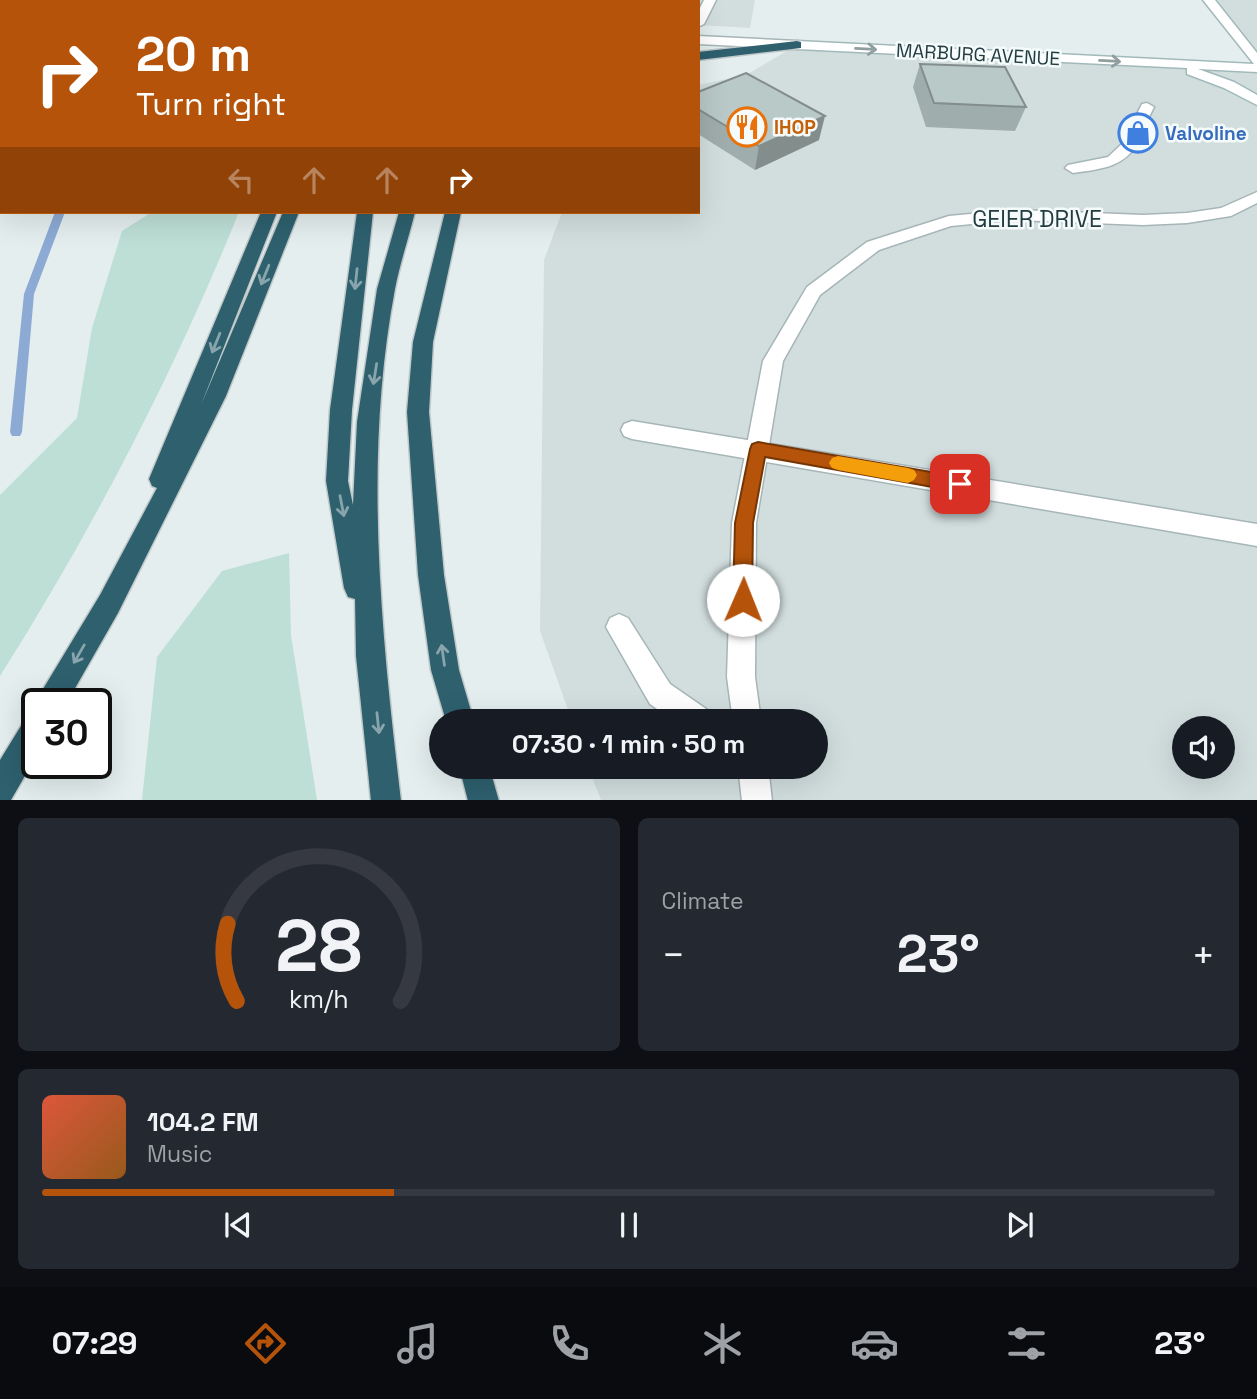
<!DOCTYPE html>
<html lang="en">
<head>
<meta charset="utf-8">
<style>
	:root { --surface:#171b24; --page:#242831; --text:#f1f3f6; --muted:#9ea1a6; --line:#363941; --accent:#b45309 }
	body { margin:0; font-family:"Space Grotesk",sans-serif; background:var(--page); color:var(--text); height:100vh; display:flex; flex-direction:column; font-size:26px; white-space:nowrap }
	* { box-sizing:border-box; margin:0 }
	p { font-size:23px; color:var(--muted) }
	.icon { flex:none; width:38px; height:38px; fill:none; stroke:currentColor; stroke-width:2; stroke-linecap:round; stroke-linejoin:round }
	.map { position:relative; height:800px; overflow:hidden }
	.sheet { display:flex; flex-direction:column; gap:18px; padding:18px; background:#0d0f14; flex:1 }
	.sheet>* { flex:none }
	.hud { position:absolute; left:0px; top:0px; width:700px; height:214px; box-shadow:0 7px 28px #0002; background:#b45309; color:#fff; overflow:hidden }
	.controls { position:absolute; left:1172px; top:716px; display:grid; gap:14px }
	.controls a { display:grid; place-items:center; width:63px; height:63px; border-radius:50%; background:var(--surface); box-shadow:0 7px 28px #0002; font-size:35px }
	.speed { position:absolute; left:21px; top:688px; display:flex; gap:14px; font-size:35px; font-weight:700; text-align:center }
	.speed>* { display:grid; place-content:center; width:91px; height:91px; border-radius:50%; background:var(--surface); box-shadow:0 7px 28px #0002; line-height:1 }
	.speed .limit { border:4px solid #111; border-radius:10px; background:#fff; color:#111 }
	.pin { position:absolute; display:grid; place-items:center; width:60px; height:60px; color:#fff; margin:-30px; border-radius:14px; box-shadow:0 4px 10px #0006 }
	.me { position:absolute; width:77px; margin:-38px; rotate:1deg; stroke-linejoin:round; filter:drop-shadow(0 0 5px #0008) }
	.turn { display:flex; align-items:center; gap:24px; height:147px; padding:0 21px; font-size:32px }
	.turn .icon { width:91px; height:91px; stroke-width:2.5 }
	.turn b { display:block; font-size:49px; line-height:60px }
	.lanes { display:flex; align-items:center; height:66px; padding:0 21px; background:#0003; justify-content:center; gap:35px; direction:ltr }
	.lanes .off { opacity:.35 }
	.big { font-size:52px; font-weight:700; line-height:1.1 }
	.sheet .widget { flex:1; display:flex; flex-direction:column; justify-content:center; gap:10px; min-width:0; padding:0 24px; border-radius:10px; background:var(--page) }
	.sheet .dial { align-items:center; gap:0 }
	.dial svg { height:182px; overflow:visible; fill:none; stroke:var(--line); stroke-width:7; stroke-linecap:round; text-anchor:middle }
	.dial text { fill:var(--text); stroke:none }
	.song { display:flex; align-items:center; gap:21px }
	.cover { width:84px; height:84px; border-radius:10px; background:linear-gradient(135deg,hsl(10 70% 55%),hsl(30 70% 35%)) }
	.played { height:7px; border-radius:4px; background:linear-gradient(90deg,var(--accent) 30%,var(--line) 30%) }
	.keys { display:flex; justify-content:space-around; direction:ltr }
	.heat { display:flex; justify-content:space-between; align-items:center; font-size:38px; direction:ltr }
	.sheet .tiles { flex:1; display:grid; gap:18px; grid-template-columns:1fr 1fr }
	.widget:last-child { grid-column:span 2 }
	.trip { position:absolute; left:429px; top:709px; width:399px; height:70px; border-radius:35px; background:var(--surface); box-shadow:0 7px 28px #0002; font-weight:700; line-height:70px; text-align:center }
	.dock { display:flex; height:112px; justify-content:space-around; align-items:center; background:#090b0e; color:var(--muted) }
	.dock .icon { width:49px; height:49px }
	.dock .current { color:var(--accent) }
	.dock b { font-size:32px; color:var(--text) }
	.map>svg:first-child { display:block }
	.built { fill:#d2dede; fill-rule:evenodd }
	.green { fill:#bddfd5 }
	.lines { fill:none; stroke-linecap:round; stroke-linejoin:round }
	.stream { fill:#8caad4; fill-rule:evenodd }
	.lane-casing { stroke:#a6b5b7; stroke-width:3 }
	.street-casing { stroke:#a6b5b7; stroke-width:3 }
	.secondary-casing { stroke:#a2b9ba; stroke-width:3 }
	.highway-casing { stroke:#c1c8ca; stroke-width:3 }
	.lane { fill:#fff; fill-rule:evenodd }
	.street { fill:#fff; fill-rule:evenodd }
	.secondary { fill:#fff; fill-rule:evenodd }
	.highway { fill:#2e606e; fill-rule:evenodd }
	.wall { fill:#9fadac }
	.shaded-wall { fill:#828d8c }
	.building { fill:#b9c9c8; stroke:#828d8c; stroke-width:2 }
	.oneway { stroke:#919ea0 }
	.oneway2 { stroke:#88a5ad }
	.route { fill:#b45309; stroke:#753606; stroke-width:2 }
	.slow { fill:#f59e0b }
	.labels { text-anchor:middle; stroke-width:5; stroke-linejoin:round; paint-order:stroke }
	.far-street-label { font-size:19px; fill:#233c41; stroke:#f5fafa }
	.far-food-label { font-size:19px; font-weight:bold; fill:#c56008; stroke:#f5fafa; text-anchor:start }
	.far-shop-label { font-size:19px; font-weight:bold; fill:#366cbe; stroke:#f5fafa; text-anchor:start }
	.street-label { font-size:23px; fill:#233c41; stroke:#f5fafa }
</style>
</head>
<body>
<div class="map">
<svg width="1257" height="801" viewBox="0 0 1257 801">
	<rect width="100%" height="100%" fill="#e4eeee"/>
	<!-- built -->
	<path class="built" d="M590,0H755L750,28L698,25V2Z
		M1209,0H1257V61Z
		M797,45L1257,68V800H601L588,767L816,766V721H572L540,631L544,260L562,212H698V85L746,75ZM1185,728H1223V766H1185Z"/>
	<!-- green -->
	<path class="green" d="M152,212H239C174,373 93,529 0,676V495L77,418L92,328L122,231Z
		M289,553L291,635L317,800H142L157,657L222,571Z"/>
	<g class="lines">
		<!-- stream -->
		<path class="stream" d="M205,0L204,2H197L198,0Z
			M55,212H65L34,294L22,432L20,436H12L10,432L24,294Z"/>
		<!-- lane casing -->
		<g class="lane-casing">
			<path id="lane" d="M704,0H716L704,24L698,27V12Z
				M1147,103L1154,107L1145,125L1140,126L1135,125L1133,122L1142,104Z
				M1131,139L1138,143C1123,168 1100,169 1073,173L1065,168L1068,165L1108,157L1126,140Z
				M632,421L1257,524V546L632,439L624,436L621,430L624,424Z
				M619,614L628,618L670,684L709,711L713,721H674L650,704L606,627L610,618Z"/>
		</g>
		<!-- street casing -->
		<g class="street-casing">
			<path id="street" d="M698,36L797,41L803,45L797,49L698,44Z
				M1257,192V203L1231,216L1187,223L1143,225L1013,220L951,226L879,250L820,295L783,361L756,523L755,677L761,721H733L727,677L732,523L763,361L807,287L867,242L949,216L1013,210L1143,215L1187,213L1221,208Z
				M738,766H768L772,801H742Z"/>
		</g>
		<!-- secondary casing -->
		<g class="secondary-casing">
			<path id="secondary" d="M1203,0H1215L1257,53V72L1198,69L1234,82L1257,95V105L1224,88L1187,74V68L797,49L791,45L797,41L1254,64Z"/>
		</g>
		<!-- highway casing -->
		<g class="highway-casing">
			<path id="highway" d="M333,0H345V2H333Z
				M370,0H382L370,2Z
				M388,0H400V2H388Z
				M462,0H474L462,2Z
				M498,0H510V2H498Z
				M797,41L801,42V48L698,60V52Z
				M261,212H277L201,405L283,212H299L226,396L118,613L66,704H37V706L36,704L40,694L100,595L157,488L152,486L149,479Z
				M357,212H373L352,410L348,481L353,505L357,422L377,289L399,212H415C409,237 400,263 395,289C363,458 381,631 401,801H371L356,656L355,599L348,597L344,588L326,481L330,410Z
				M445,212H461L433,342L429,412L444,575L459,670L474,721H446L431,670L418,575L407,412L413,342Z
				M37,712V755L11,800L0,801V760L27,716Z
				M459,766H489L499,801H468Z"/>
		</g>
		<!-- lane -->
		<use href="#lane" class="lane"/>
		<!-- street -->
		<use href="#street" class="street"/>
		<!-- secondary -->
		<use href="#secondary" class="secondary"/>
		<!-- highway -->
		<use href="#highway" class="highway"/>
	</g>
	<!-- wall -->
	<path class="wall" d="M624,0H675V2H624Z
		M920,64L1026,107L1015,131L926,127L913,87Z
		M698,92L819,140L755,170L698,134Z"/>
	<!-- shaded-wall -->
	<path class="shaded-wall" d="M825,116L819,140L755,170L759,146Z"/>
	<!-- building -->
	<path class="building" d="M920,64L1005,67L1026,107L934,103Z
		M746,73L825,116L759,146L698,109V92Z"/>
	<!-- one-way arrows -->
	<defs><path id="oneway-shaft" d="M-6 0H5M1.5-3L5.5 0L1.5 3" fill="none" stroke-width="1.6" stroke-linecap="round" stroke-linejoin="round" transform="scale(1.75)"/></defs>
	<g class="oneway">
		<use href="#oneway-shaft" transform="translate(866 49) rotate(3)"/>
		<use href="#oneway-shaft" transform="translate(1110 61) rotate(3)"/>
	</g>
	<g class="oneway2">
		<use href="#oneway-shaft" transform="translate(265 275) rotate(112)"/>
		<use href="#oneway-shaft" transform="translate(356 279) rotate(96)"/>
		<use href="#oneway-shaft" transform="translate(216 343) rotate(112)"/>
		<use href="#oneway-shaft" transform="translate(375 374) rotate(99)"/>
		<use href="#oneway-shaft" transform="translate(342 506) rotate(79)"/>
		<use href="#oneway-shaft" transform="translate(79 654) rotate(120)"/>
		<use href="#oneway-shaft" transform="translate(443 655) rotate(-98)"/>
		<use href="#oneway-shaft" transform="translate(378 723) rotate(84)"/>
	</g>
	<!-- route -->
	<path class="route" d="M758,442L960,477L966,479L968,484L966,489L960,492L765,457L753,523L752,600L749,607L743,609L736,607L733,600L735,523L750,449L752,444Z"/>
	<!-- slow -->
	<path class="slow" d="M838,456L908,468L914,470L917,475L914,480L908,483L838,470L832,468L829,463L832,458Z"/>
	<!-- icons -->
	<defs>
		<g id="restaurant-ring" transform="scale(2.0125)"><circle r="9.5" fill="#f5fafa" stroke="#e8710a" stroke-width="1.5"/><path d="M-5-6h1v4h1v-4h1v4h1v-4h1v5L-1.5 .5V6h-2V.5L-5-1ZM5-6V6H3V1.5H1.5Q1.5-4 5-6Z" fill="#e8710a"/></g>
		<g id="shop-ring" transform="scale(2.0125)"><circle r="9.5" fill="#f5fafa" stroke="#3f7fe0" stroke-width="1.5"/><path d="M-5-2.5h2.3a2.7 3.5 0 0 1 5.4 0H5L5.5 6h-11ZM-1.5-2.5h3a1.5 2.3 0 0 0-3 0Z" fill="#3f7fe0"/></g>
	</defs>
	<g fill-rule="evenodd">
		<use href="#restaurant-ring" x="747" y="127"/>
		<use href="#shop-ring" x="1138" y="133"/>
	</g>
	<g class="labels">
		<!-- far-street labels -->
		<g class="far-street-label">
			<text transform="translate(978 54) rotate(3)" y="7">MARBURG AVENUE</text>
		</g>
		<!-- far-food labels -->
		<g class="far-food-label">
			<text x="774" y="134">IHOP</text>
		</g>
		<!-- far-shop labels -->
		<g class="far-shop-label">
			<text x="1165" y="140">Valvoline</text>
		</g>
		<!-- street labels -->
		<g class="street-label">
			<text x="1037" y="227">GEIER DRIVE</text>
		</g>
	</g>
</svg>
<div class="controls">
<a><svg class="icon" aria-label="sound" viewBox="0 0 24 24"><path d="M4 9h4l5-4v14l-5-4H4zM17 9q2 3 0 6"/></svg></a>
</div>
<div class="speed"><div class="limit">30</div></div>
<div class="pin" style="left:960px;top:484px;background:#d93025"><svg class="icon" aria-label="arrive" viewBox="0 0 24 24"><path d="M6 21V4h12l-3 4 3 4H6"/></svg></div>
<svg class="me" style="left:743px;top:600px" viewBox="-20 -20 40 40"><circle r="19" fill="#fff"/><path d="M0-13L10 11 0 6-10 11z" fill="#b45309"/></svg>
<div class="trip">07:30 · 1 min · 50 m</div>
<div class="hud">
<div class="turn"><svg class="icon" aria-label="right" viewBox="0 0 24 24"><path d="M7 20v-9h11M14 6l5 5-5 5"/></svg><div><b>20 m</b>Turn right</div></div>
<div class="lanes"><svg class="icon off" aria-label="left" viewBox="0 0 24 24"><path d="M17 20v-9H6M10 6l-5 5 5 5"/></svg><svg class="icon off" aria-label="ahead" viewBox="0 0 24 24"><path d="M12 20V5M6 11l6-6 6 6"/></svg><svg class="icon off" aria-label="ahead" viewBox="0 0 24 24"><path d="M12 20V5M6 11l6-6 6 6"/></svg><svg class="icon" aria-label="right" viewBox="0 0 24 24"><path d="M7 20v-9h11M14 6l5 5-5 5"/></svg></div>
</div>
</div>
<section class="sheet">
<div class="tiles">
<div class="widget dial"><svg viewBox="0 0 100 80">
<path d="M14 69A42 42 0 1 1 86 69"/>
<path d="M14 69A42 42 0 0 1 10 35" stroke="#b45309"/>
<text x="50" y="56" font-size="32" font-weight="700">28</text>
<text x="50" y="72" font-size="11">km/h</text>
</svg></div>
<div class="widget"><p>Climate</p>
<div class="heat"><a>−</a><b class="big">23°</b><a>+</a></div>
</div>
<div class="widget">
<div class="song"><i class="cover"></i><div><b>104.2 FM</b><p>Music</p></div></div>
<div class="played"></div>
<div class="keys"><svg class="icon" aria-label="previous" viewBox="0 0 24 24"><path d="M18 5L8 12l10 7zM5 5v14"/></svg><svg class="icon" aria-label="pause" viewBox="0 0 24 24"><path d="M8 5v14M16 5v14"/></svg><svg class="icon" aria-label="next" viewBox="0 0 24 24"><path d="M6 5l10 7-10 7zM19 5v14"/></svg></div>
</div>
</div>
</section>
<nav class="dock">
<b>07:29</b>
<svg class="icon current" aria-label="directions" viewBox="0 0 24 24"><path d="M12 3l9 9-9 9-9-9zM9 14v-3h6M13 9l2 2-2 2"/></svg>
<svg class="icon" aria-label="music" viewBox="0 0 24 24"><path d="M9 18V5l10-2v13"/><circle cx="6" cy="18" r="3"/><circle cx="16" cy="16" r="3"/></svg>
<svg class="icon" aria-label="phone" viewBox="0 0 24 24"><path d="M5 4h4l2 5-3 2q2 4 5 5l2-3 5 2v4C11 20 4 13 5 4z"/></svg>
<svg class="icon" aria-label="climate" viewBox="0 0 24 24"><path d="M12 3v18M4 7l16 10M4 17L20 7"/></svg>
<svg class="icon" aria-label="car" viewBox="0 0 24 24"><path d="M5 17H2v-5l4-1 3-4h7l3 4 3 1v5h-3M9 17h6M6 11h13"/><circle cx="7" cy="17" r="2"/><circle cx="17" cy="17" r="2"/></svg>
<svg class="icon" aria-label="filters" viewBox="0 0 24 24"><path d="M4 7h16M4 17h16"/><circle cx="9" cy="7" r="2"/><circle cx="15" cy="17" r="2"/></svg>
<b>23°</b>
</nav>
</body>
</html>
